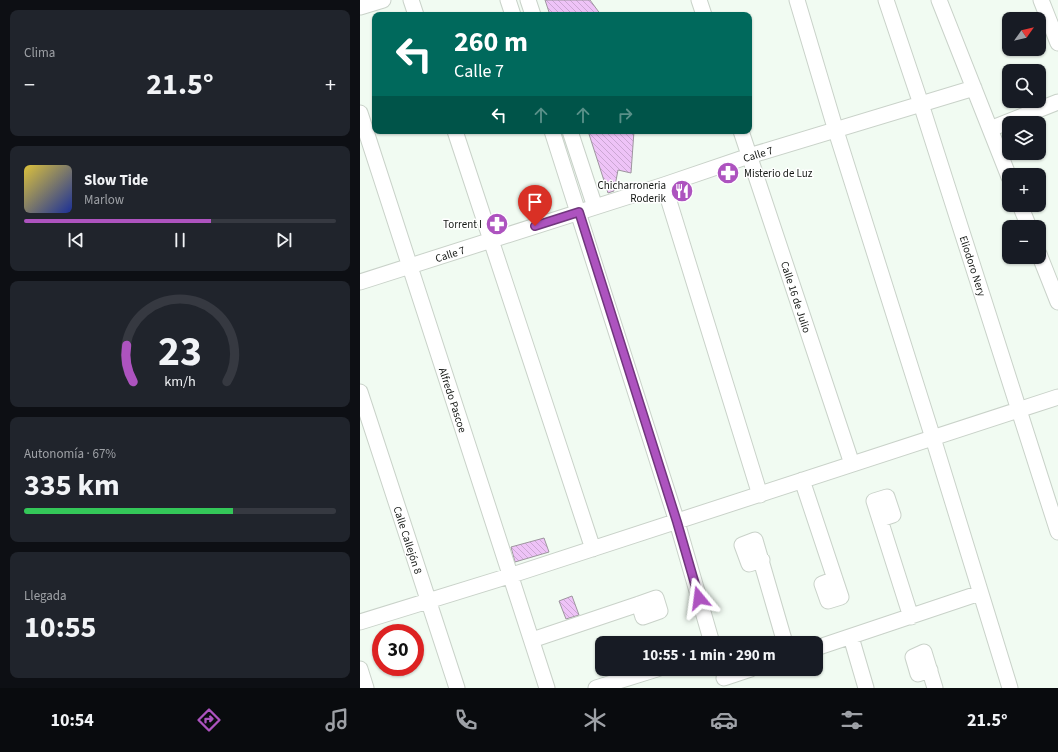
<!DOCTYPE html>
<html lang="es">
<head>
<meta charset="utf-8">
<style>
	:root { --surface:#171b24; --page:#20242c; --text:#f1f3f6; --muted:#9ea1a6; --line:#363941; --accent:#ad53bf }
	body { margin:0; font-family:"Source Sans 3",sans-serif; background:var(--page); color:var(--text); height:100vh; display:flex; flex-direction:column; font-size:15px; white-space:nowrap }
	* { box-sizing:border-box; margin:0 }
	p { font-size:13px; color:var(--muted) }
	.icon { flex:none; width:22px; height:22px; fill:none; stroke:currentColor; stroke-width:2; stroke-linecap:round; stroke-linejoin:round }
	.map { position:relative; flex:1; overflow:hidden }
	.details { display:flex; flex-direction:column; gap:10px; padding:10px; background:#0d0f14; width:360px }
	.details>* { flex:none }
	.top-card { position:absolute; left:12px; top:12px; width:380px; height:122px; border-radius:8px; box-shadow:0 1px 3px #0004; background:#00695c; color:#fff; overflow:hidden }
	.needle { width:26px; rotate:56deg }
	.tools { position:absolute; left:642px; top:12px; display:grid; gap:8px }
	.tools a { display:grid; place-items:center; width:44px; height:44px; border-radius:8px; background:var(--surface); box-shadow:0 1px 3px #0004; font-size:20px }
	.speed { position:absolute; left:12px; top:624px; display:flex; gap:8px; font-size:20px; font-weight:700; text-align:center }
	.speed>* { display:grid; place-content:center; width:52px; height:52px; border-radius:50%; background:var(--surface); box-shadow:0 1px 3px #0004; line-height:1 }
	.speed .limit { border:6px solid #d22; background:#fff; color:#111 }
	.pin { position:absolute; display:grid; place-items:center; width:34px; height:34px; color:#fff; margin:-41px -17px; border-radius:50% 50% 50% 0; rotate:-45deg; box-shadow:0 0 4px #0007 }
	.pin .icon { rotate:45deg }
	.me { position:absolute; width:44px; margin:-22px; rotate:344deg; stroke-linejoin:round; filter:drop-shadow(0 0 3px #0008) }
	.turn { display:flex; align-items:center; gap:14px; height:84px; padding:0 16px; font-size:18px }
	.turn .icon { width:52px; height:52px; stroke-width:2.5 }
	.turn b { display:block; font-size:28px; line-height:34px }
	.lanes { display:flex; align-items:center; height:38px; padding:0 16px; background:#0003; justify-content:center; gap:20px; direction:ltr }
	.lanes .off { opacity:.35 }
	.big { font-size:30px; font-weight:700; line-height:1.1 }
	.details .card { flex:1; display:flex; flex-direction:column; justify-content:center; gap:6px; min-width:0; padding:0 14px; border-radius:8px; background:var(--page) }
	.details .dial { align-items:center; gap:0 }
	.dial svg { height:104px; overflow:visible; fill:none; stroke:var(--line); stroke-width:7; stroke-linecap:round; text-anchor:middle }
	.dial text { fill:var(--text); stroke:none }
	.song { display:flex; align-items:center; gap:12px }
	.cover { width:48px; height:48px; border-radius:6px; background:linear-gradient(135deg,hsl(50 70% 55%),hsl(230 70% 35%)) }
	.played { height:4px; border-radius:2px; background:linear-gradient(90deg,var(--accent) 60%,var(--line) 60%) }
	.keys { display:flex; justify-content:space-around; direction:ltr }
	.heat { display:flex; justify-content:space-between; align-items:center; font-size:22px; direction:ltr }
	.charge { height:6px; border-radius:3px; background:linear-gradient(90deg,#34c759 67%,var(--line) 0) }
	.trip { position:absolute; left:235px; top:636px; width:228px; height:40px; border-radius:8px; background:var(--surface); box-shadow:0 1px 3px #0004; font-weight:700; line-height:40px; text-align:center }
	.tabs { display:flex; height:64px; justify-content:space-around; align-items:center; background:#090b0e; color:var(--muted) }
	.tabs .icon { width:28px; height:28px }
	.tabs .selected { color:var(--accent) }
	.tabs b { font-size:18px; color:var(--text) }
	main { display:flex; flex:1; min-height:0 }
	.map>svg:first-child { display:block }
	.building { fill:url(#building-back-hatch); stroke:#9e969f }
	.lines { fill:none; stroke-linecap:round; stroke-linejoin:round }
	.minor-casing { stroke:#c9d2c9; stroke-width:17 }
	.minor { stroke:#fff; stroke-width:15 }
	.route-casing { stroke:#70367c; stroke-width:10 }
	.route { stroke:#ad53bf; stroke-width:7 }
	.labels { text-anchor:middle; stroke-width:3; stroke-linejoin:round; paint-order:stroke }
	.street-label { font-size:11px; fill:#151815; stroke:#fff }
	.poi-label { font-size:11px; fill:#151815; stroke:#fff; text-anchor:end }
</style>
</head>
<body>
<main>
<section class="details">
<div class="card"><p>Clima</p>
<div class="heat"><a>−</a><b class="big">21.5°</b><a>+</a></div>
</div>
<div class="card">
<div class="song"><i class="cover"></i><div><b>Slow Tide</b><p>Marlow</p></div></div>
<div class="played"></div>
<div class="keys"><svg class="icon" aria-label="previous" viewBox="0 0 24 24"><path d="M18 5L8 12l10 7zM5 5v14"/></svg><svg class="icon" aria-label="pause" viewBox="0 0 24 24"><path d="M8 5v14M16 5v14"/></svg><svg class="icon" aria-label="next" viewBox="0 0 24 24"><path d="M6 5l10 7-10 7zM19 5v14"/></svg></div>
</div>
<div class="card dial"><svg viewBox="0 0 100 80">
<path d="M14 69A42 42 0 1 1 86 69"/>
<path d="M14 69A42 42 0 0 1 9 41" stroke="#ad53bf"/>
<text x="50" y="56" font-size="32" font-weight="700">23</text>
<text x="50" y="72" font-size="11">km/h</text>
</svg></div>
<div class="card"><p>Autonomía · 67%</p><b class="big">335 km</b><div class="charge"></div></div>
<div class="card"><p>Llegada</p><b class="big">10:55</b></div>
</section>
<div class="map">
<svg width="698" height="688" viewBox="0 0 698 688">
	<defs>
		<pattern id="building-back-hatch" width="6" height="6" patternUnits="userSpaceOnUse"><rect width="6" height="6" fill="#eec3f7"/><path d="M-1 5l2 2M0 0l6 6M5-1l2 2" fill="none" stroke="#cba7d3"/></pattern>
	</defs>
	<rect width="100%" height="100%" fill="#f1fbf2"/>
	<!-- building -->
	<path class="building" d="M185,0H230L241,15H190Z
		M228,131H274L271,173L258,170L254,191L248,193Z
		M184,538L189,552L155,562L151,547Z
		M212,596L219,615L206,619L199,601Z"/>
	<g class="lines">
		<!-- minor casing -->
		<g class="minor-casing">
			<path id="minor" d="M51,0L56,15
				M148,0L153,15
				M168,0L173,15
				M339,0L344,15
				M437,0L476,131L573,438L650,688
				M526,0L561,104L698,532
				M579,0L649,177
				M681,0L698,43
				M0,7L23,0
				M0,113L187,688
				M630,129L698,102
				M95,131L233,549
				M192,131L317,522L352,643
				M210,131L235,207
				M381,131L492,464
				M304,185L400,495
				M660,205L669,227
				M679,254L698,302
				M0,282L304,185L389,156L614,88
				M0,392L97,688
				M442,480L481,597L468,601L462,584L475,579
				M521,519L533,515L527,497L514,501L551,617
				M402,560L389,564L382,545L395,540L425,643
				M0,622L149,576L698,397
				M491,637L506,688
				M172,640L279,604L296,598L300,611L283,617L279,604
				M456,648L620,593
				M0,669L6,688
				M570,670L558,674L553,657L564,652L575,688
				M364,678L391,669
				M236,688L297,669"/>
		</g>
		<!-- minor -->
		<use href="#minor" class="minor"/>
	</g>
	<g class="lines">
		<!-- route casing -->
		<g class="route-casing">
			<path id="route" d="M175,226L219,212L317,522L339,598"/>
		</g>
		<!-- route -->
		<use href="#route" class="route"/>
	</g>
	<!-- icons -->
	<defs>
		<g id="pharmacy-disc" transform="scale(1.15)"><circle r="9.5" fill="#ad53bf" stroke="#fff"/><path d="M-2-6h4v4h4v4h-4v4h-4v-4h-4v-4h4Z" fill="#fff"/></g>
		<g id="restaurant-disc" transform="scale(1.15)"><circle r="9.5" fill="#ad53bf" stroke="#fff"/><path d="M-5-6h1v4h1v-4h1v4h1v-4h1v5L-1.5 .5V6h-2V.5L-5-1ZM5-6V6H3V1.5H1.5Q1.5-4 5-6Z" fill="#fff"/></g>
	</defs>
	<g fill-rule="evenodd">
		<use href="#pharmacy-disc" x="368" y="173"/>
		<use href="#restaurant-disc" x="322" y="191"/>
		<use href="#pharmacy-disc" x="137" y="224"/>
	</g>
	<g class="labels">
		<!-- street labels -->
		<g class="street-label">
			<text transform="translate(398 154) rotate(-17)" y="4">Calle 7</text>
			<text transform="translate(90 254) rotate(-18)" y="4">Calle 7</text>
			<text transform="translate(613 266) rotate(72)" y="4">Eliodoro Nery</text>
			<text transform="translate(436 297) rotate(72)" y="4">Calle 16 de Julio</text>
			<text transform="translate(93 400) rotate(72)" y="4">Alfredo Pascoe</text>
			<text transform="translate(48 540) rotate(72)" y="4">Calle Callejón 8</text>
		</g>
		<!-- poi labels -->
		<g class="poi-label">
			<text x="384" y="177" text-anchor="start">Misterio de Luz</text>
			<text x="306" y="189">Chicharroneria<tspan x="306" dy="13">Roderik</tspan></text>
			<text x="122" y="228">Torrent I</text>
		</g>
	</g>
</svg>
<div class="tools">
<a><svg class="needle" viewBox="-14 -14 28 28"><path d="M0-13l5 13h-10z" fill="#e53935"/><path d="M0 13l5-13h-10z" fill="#9ea1a6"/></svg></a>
<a><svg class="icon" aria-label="search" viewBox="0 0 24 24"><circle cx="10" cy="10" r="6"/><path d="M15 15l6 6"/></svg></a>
<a><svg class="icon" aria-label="layers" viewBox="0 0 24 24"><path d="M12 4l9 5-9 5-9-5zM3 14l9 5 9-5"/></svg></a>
<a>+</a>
<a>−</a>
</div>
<div class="speed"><div class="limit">30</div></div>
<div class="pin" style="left:175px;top:226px;background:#d93025"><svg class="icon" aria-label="arrive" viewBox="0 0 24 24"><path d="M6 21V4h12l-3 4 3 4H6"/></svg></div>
<svg class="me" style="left:339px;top:598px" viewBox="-20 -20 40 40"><path d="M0-17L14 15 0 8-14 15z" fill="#ad53bf" stroke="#fff" stroke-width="4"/></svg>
<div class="trip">10:55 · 1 min · 290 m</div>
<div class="top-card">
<div class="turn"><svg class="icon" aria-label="left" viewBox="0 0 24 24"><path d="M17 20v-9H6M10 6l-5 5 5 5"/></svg><div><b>260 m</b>Calle 7</div></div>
<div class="lanes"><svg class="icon" aria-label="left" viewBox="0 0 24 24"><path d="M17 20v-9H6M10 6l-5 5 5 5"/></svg><svg class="icon off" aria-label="ahead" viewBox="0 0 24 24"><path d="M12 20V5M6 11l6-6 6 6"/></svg><svg class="icon off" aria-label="ahead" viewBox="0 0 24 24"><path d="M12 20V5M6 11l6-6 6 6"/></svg><svg class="icon off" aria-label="right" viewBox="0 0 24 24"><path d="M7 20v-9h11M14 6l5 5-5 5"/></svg></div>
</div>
</div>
</main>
<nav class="tabs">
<b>10:54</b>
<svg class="icon selected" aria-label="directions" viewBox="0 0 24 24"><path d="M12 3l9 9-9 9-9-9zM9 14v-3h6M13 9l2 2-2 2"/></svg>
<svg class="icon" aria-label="music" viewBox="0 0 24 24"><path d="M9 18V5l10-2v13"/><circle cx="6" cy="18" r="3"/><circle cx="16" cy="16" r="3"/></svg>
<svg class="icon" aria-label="phone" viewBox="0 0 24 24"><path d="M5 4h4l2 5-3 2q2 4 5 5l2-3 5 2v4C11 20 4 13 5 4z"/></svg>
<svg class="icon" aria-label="climate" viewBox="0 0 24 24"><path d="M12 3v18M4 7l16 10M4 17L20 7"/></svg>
<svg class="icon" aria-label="car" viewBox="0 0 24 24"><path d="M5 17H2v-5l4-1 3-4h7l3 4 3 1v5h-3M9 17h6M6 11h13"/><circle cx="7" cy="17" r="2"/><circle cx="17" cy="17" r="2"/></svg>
<svg class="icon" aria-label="filters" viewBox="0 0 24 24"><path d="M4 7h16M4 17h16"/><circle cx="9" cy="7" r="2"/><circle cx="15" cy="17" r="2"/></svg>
<b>21.5°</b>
</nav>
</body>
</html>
